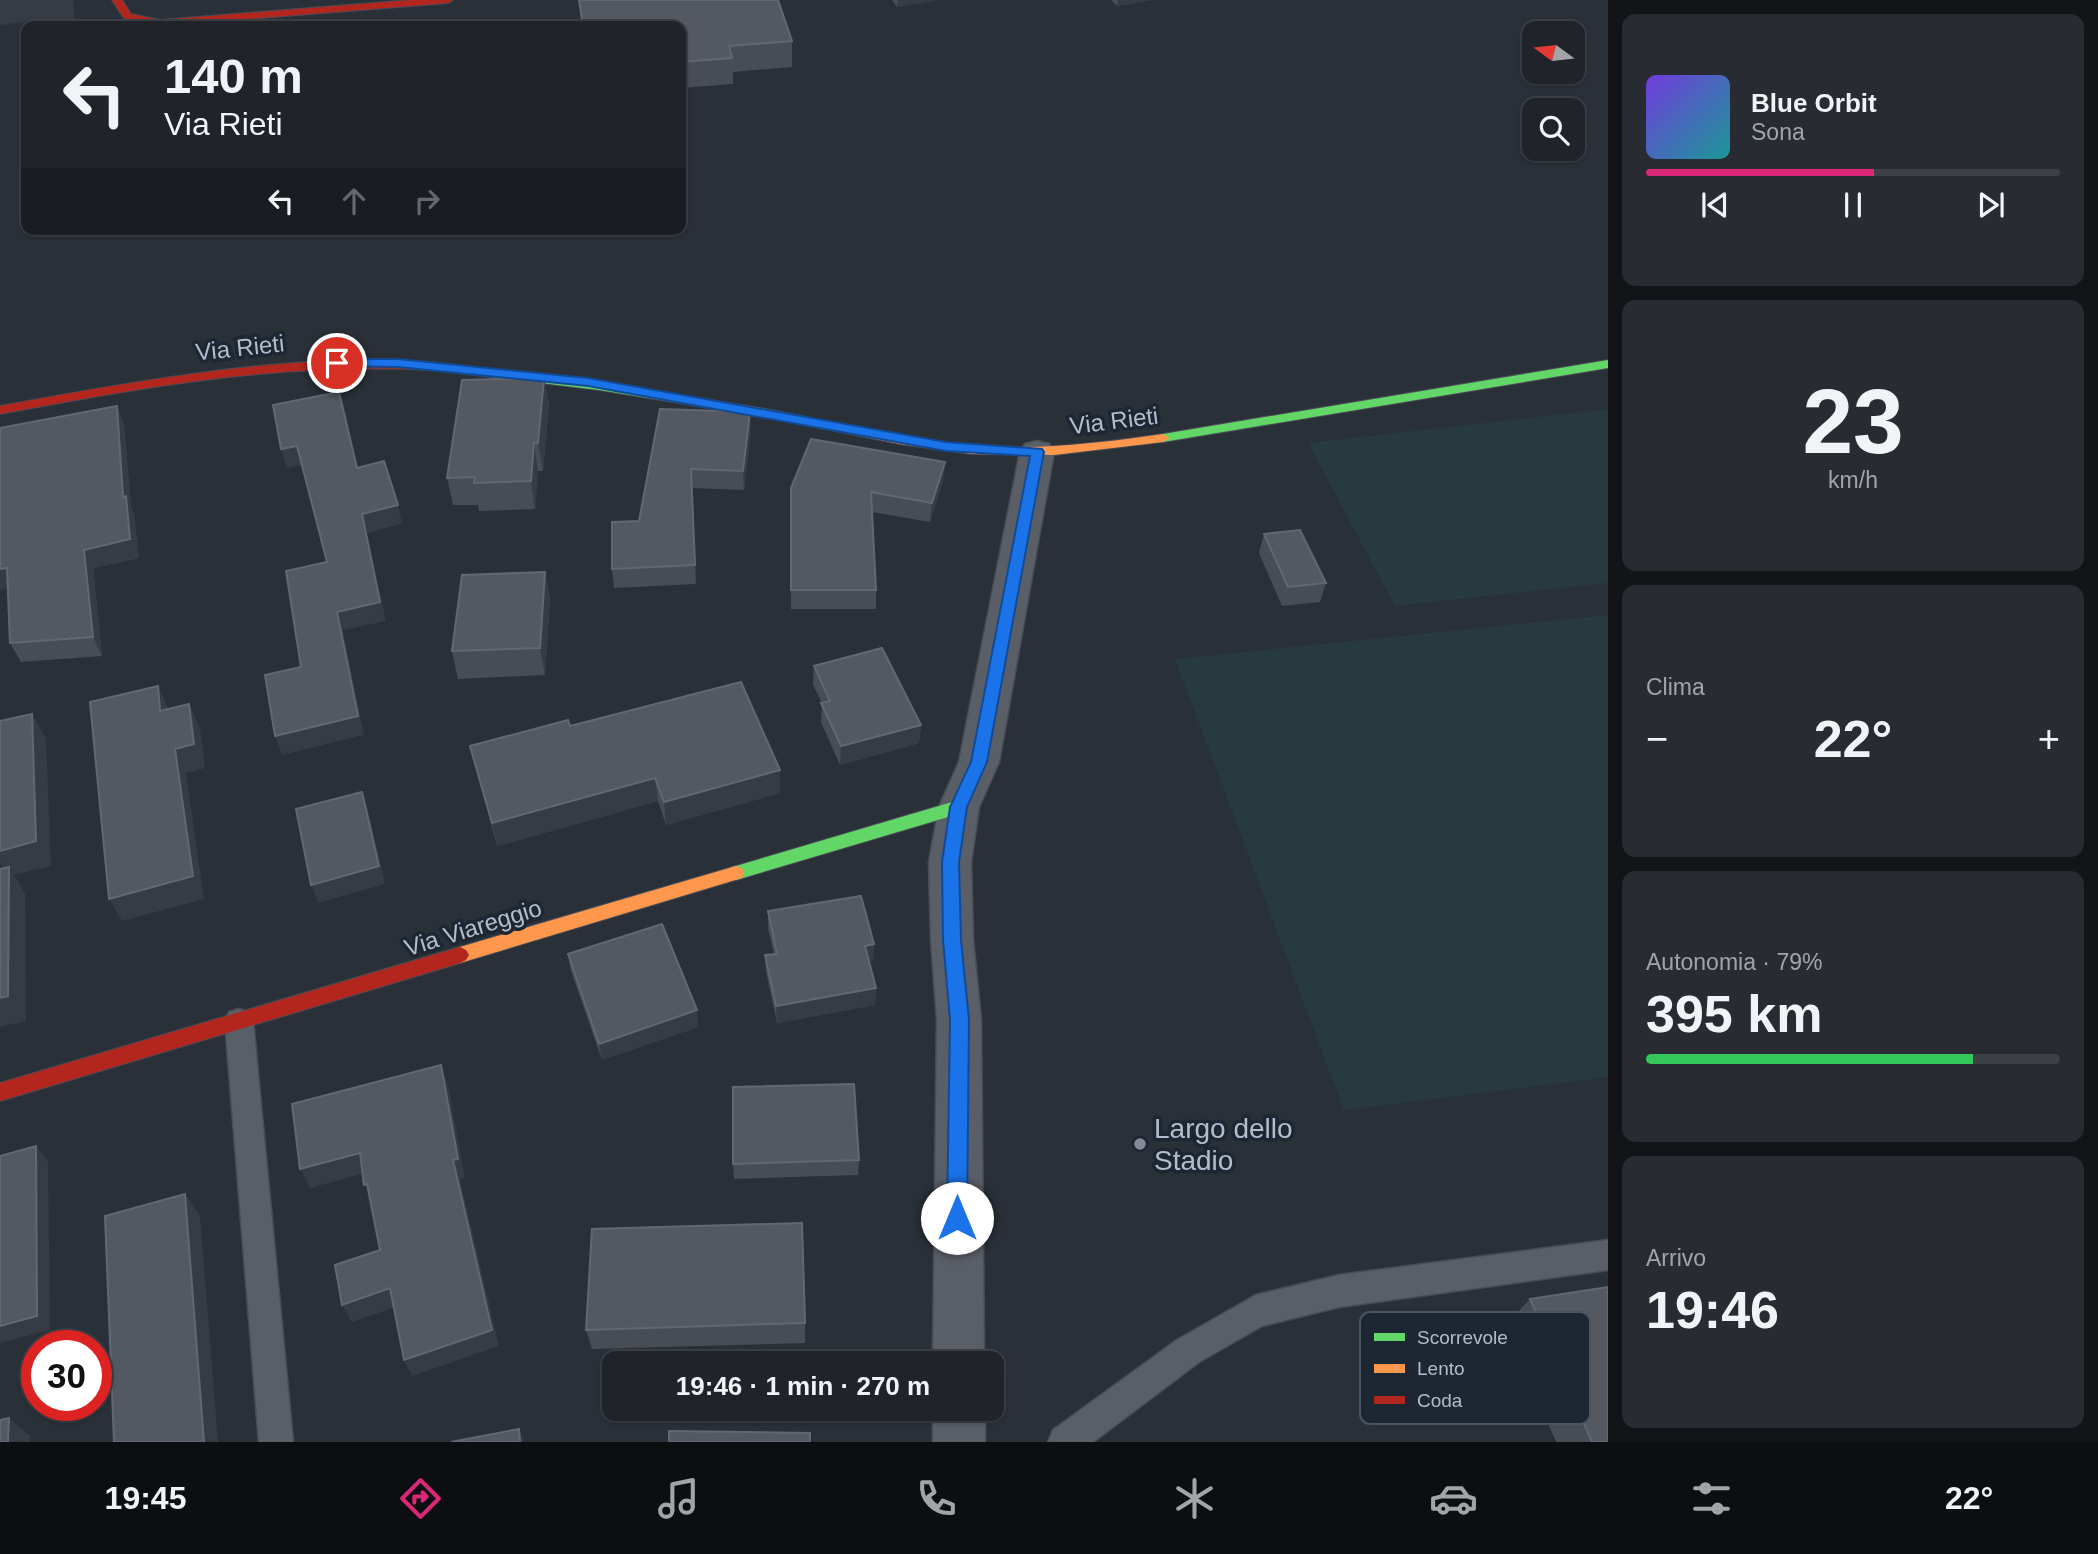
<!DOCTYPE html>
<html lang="it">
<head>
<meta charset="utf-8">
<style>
	:root { --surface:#20242a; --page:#282c32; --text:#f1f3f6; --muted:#a2a4a8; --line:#3d4147; --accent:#db2777 }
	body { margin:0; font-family:Helvetica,sans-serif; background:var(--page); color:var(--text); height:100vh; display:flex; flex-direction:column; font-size:26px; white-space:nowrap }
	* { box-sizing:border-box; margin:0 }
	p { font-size:23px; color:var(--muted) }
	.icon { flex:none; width:38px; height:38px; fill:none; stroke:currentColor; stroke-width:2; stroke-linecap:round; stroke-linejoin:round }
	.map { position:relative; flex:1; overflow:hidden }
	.side { display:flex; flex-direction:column; gap:14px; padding:14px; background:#121417; width:490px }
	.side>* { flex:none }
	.guide { position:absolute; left:21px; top:21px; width:665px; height:214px; border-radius:14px; box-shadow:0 2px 5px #0004,0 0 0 2px var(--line); background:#20242a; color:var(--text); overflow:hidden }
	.needle { width:46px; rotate:285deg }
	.buttons { position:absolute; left:1522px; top:21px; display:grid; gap:14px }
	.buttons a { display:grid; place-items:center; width:63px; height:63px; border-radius:14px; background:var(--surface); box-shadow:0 2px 5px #0004,0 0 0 2px var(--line); font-size:35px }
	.speed { position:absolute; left:21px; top:1330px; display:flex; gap:14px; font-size:35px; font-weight:700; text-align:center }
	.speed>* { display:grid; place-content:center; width:91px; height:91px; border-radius:50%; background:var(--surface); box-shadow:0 2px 5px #0004,0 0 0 2px var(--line); line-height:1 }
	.speed .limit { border:10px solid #d22; background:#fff; color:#111 }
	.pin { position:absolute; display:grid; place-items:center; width:60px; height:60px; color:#fff; margin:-30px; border:4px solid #fff; border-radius:50%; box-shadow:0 2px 7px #0007 }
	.me { position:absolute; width:77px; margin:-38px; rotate:0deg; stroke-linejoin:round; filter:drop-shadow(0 0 5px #0008) }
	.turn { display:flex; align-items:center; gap:24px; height:147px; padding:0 28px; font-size:32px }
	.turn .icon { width:91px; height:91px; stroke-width:2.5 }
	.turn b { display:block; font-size:49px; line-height:60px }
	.lanes { display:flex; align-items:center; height:66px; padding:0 28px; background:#0003; justify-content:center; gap:35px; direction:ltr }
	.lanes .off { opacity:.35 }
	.big { font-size:52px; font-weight:600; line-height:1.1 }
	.side .widget { flex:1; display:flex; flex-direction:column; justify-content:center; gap:10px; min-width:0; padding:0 24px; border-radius:14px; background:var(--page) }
	.side .dial { align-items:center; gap:0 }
	.dial b { font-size:91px; line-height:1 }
	.song { display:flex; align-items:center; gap:21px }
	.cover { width:84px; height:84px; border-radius:10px; background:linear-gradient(135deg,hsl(260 70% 55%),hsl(180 70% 35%)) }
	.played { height:7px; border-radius:4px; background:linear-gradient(90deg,var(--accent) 55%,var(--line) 55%) }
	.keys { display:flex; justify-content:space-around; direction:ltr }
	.heat { display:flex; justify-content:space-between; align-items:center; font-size:38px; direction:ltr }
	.charge { height:10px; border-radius:5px; background:linear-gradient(90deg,#34c759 79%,var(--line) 0) }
	.trip { position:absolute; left:602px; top:1351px; width:402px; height:70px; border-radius:14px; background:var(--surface); box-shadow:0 2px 5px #0004,0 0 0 2px var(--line); font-weight:600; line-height:70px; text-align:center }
	.tabs { display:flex; height:112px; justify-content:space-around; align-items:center; background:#0d0e11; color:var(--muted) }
	.tabs .icon { width:49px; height:49px }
	.tabs .current { color:var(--accent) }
	.tabs b { font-size:32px; color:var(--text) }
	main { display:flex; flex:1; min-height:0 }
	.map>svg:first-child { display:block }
	.green { fill:#273a3e }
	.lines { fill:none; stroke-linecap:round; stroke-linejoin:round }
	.lane-casing { stroke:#484c55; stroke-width:3 }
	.street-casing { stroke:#484c55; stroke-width:3 }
	.fast-casing { stroke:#484c55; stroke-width:2 }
	.slow-casing { stroke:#484c55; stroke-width:2 }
	.jam-casing { stroke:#484c55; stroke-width:2 }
	.lane { fill:#5a5e66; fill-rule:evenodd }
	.street { fill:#5a5e66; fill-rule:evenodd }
	.fast { fill:#63d668; fill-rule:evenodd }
	.slow { fill:#ff974d; fill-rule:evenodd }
	.jam { fill:#b3261e; fill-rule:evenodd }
	.wall { fill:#474c55 }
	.shaded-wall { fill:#373c44 }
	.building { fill:#535861; stroke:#626872; stroke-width:2 }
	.route { fill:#1a73e8; stroke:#114b97; stroke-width:2 }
	.poi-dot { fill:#848b96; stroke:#1d2633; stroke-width:2.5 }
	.labels { text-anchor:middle; stroke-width:7; stroke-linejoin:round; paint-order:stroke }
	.street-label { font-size:24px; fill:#b4bcc9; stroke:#1d2633 }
	.near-poi-label { font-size:28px; fill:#b4bcc9; stroke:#1d2633; text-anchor:start }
	.key { fill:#1d2633; stroke:#4a5360; stroke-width:2 }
	.key-label { font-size:19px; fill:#b4bcc9 }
</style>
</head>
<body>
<main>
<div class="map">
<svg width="1608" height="1442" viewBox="0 0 1608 1442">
	<rect width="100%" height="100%" fill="#2a3038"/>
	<!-- green -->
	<path class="green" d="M1608,409V583L1395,606L1308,443Z
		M1608,615V1077L1344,1110L1175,659Z"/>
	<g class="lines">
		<!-- lane casing -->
		<g class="lane-casing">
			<path id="lane" d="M239,1009L249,1012L253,1021L293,1442H259L225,1021L229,1012Z
				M1608,1240V1270L1339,1307L1262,1326L1199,1362L1093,1442H1048L1053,1430L1177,1340L1256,1295L1339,1275Z"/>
		</g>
		<!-- street casing -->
		<g class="street-casing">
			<path id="street" d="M1037,441L1049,444L1054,452L999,762L979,807L971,862L973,940L981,1020L984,1363H933L937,1020L931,940L929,862L939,807L959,762L1020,452L1025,444Z
				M933,1409H985V1442H933Z"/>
		</g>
		<!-- fast casing -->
		<g class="fast-casing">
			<path id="fast" d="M1608,360V368L1163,442L1156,438L1163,434Z
				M430,362L599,382L766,409L773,413L766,417L599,390L425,369L424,366Z
				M959,800L965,802L967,807L965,812L736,880L730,878L728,873L730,868L736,866Z"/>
		</g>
		<!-- slow casing -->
		<g class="slow-casing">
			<path id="slow" d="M766,409C834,422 902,439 971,445C1035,451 1100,443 1163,434L1170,438L1163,442L1054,455L972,454L900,444L761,416V410Z
				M736,866L742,868L744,873L742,878L460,963L454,960L451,955L454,950L460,947Z"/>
		</g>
		<!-- jam casing -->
		<g class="jam-casing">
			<path id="jam" d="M112,0H122L131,14L160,20L411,0H453L448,3L160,26L124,18Z
				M376,359L430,362L436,366L430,370C281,362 146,387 0,414V406C125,383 249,361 376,359Z
				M460,947L466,950L469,955L466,960L460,963L0,1101V1083Z"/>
		</g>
		<!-- lane -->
		<use href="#lane" class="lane"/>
		<!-- street -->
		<use href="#street" class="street"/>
		<!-- fast -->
		<use href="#fast" class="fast"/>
		<!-- slow -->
		<use href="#slow" class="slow"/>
		<!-- jam -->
		<use href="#jam" class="jam"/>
	</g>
	<!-- wall -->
	<path class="wall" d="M579,0L792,41V67L733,72V84L681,88V26H582Z
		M892,0H938L897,7Z
		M1111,0H1152L1117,6Z
		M544,378L549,405L543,471H538L535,509L479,511L478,505H453L447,478Z
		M117,406L124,425L131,507L134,515L139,558L93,568L102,656L21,662L10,643L8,588L0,590Z
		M660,409L751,431L744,490L692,488L696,584L614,588L612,569L639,521Z
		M945,462L943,481L930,522L872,512L876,590V609H791V488Z
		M1264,534L1326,583L1320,602L1282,606L1259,553Z
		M545,572L550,599L545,675L458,679L452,651Z
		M814,666L921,725L919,743L840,765L821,722L822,703L813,685Z
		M570,726L780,770V793L666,825L658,801L497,846L470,746Z
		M768,911L874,944L873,961L869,962L876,988L875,1005L777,1023L766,972L765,955L774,954L768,929Z
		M568,954L697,1010L698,1027L602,1060L571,971Z
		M859,1160L858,1175L734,1179L733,1164Z
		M1530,1299L1608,1442H1556L1507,1324Z
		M805,1323V1343L592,1349L586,1330Z"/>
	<!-- shaded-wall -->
	<path class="shaded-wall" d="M0,0H73L75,19L34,26L32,21L0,25Z
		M898,0H938L897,7Z
		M1118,0H1152L1117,6Z
		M544,378L549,405L543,471L538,443Z
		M339,392L344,411L362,487L357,468Z
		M117,406L124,425L131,507L134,515L139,558L93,568L102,656L93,637L84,550L123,497Z
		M750,412L751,431L744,490L743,471Z
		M534,443L538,471L535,509L531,481Z
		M297,446L303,465L287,468L281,449Z
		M945,462L943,481L930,522L932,503Z
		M398,505L402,524L367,533L386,621L343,630L364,735L282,755L275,736L362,514Z
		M7,568L17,587L0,590V569Z
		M545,572L550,599L545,675L540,648Z
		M158,686L169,710L160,711Z
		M189,704L200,728L205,768L186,773L204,899L122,921L109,899L175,749Z
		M32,714L46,739L51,866L14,875L25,893L26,1021L0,1027V998L9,876L0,863V851Z
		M921,725L919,743L840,765L841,746Z
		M780,770V793L666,825L664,802Z
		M655,778L658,801L497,846L492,823Z
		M362,792L368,810L385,884L318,903L311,885Z
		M874,944L873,961L864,963L865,946Z
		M876,988L875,1005L777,1023L776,1006Z
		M697,1010L698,1027L602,1060L599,1044Z
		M441,1065L448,1085L465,1178L460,1179L499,1346L412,1376L404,1360L453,1160Z
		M36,1146L48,1162L50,1330L0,1343V1326Z
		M360,1153L369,1172L310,1188L300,1169Z
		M185,1194L200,1216L218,1442H204Z
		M390,1288L399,1306L352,1322L342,1305Z
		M9,1418L30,1436V1442H8Z
		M519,1429L524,1442H520Z"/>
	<!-- building -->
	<path class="building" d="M579,0H778L792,41L729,46L732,58L681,62V26H583Z
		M544,378L538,443H534L531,481L474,483L475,477L447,478L462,380Z
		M339,392L357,468L384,461L398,505L362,514L380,602L337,612L358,716L275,736L265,675L301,667L286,571L327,562L297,446L281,449L273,405Z
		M117,406L123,497L126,496L130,539L84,550L93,637L10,643L7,568L0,569V428Z
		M660,409L750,412L743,471L691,469L695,565L612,569V522L639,521Z
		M811,439L945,462L932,503L871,492L876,590H791V488Z
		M1300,530L1326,583L1288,587L1264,534Z
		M545,572L540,648L452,651L462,575Z
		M882,648L921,725L841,746L821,703L830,701L814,666Z
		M741,682L780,770L664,802L655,778L492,823L470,746L568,720L570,726Z
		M158,686L160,711L189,704L194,744L175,749L193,876L109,899L90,702Z
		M32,714L36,841L0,851V721Z
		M362,792L379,866L311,885L296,809Z
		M9,867L8,996L0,998V869Z
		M861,896L874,944L865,946L876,988L776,1006L765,955L777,954L768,911Z
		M662,924L697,1010L599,1044L568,954Z
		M441,1065L458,1159L453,1160L492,1330L404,1360L390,1288L342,1305L335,1265L380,1250L367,1184L364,1185L360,1153L300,1169L292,1104Z
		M854,1084L859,1160L733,1164V1087Z
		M36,1146L37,1316L0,1326V1156Z
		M185,1194L204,1442H114L105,1216Z
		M802,1223L805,1323L586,1330L592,1229Z
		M1608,1287V1442H1592L1530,1299Z
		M9,1418L8,1442H0V1420Z
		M519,1429L520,1442H451Z
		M669,1431L810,1433V1442H669Z"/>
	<!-- route -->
	<path class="route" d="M337,359H398L588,378L946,442L1042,449L1044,452L987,762L967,807L959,862L961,940L969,1020L967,1218L964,1225L957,1228L950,1225L947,1218L950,1020L943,940L942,862L950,807L971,762L1030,456L946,451L588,386L398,367L333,366L331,363Z"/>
	<!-- markers -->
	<circle class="poi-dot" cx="1140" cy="1144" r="7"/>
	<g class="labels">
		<!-- street labels -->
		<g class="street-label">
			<text transform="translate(240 348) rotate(-6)" y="8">Via Rieti</text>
			<text transform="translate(1114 421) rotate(-7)" y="8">Via Rieti</text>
			<text transform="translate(473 928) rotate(-17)" y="8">Via Viareggio</text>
		</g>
		<!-- near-poi labels -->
		<g class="near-poi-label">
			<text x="1154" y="1138">Largo dello<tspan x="1154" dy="32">Stadio</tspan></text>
		</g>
	</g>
	<!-- legend -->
	<rect x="1360" y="1312" width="230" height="112" rx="10" class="key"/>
	<rect x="1374" y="1333" width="31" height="8" fill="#63d668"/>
	<rect x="1374" y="1364" width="31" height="9" fill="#ff974d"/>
	<rect x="1374" y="1396" width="31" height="8" fill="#b3261e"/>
	<g class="key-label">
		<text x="1417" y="1344">Scorrevole</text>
		<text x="1417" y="1375">Lento</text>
		<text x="1417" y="1407">Coda</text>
	</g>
</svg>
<div class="buttons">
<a><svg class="needle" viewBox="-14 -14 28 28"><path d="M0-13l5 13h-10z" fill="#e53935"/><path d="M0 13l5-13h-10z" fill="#a2a4a8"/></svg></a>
<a><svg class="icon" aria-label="search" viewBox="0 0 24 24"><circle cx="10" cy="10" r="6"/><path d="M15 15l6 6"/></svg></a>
</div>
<div class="speed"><div class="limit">30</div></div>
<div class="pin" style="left:337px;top:363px;background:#d93025"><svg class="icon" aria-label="arrive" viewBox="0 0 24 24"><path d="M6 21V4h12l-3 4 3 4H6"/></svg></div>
<svg class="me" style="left:957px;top:1218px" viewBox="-20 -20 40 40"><circle r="19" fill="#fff"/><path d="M0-13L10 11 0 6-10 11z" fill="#1a73e8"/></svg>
<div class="trip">19:46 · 1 min · 270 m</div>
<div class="guide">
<div class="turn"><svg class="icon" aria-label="left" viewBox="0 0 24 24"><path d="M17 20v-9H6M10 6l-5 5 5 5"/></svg><div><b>140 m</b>Via Rieti</div></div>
<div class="lanes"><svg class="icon" aria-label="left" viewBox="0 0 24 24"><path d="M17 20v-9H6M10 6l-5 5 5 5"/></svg><svg class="icon off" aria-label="ahead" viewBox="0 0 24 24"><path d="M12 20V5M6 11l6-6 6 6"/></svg><svg class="icon off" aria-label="right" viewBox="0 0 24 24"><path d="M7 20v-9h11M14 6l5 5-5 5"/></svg></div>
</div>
</div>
<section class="side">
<div class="widget">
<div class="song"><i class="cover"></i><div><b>Blue Orbit</b><p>Sona</p></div></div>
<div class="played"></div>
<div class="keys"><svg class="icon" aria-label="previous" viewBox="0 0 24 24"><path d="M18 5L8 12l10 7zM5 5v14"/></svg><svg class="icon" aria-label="pause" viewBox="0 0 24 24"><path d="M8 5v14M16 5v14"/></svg><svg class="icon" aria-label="next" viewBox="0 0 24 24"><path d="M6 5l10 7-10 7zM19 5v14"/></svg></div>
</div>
<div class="widget dial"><b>23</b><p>km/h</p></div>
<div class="widget"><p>Clima</p>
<div class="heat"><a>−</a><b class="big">22°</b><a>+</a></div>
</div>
<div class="widget"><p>Autonomia · 79%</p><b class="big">395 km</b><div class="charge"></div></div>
<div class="widget"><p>Arrivo</p><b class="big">19:46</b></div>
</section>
</main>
<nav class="tabs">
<b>19:45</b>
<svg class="icon current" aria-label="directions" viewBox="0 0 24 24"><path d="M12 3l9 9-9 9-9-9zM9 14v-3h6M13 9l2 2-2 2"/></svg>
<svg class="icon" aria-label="music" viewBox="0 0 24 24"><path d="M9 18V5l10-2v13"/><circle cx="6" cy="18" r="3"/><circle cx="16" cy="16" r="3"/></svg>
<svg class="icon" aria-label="phone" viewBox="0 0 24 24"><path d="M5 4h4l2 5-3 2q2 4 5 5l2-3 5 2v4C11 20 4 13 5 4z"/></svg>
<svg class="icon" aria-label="climate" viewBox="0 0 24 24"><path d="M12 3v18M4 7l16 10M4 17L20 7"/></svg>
<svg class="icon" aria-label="car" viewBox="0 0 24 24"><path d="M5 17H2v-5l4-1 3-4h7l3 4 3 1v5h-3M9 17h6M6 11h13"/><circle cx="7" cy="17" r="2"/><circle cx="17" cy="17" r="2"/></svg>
<svg class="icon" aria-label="filters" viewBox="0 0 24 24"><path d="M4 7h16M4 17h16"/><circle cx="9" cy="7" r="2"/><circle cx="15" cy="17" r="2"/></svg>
<b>22°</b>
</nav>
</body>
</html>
